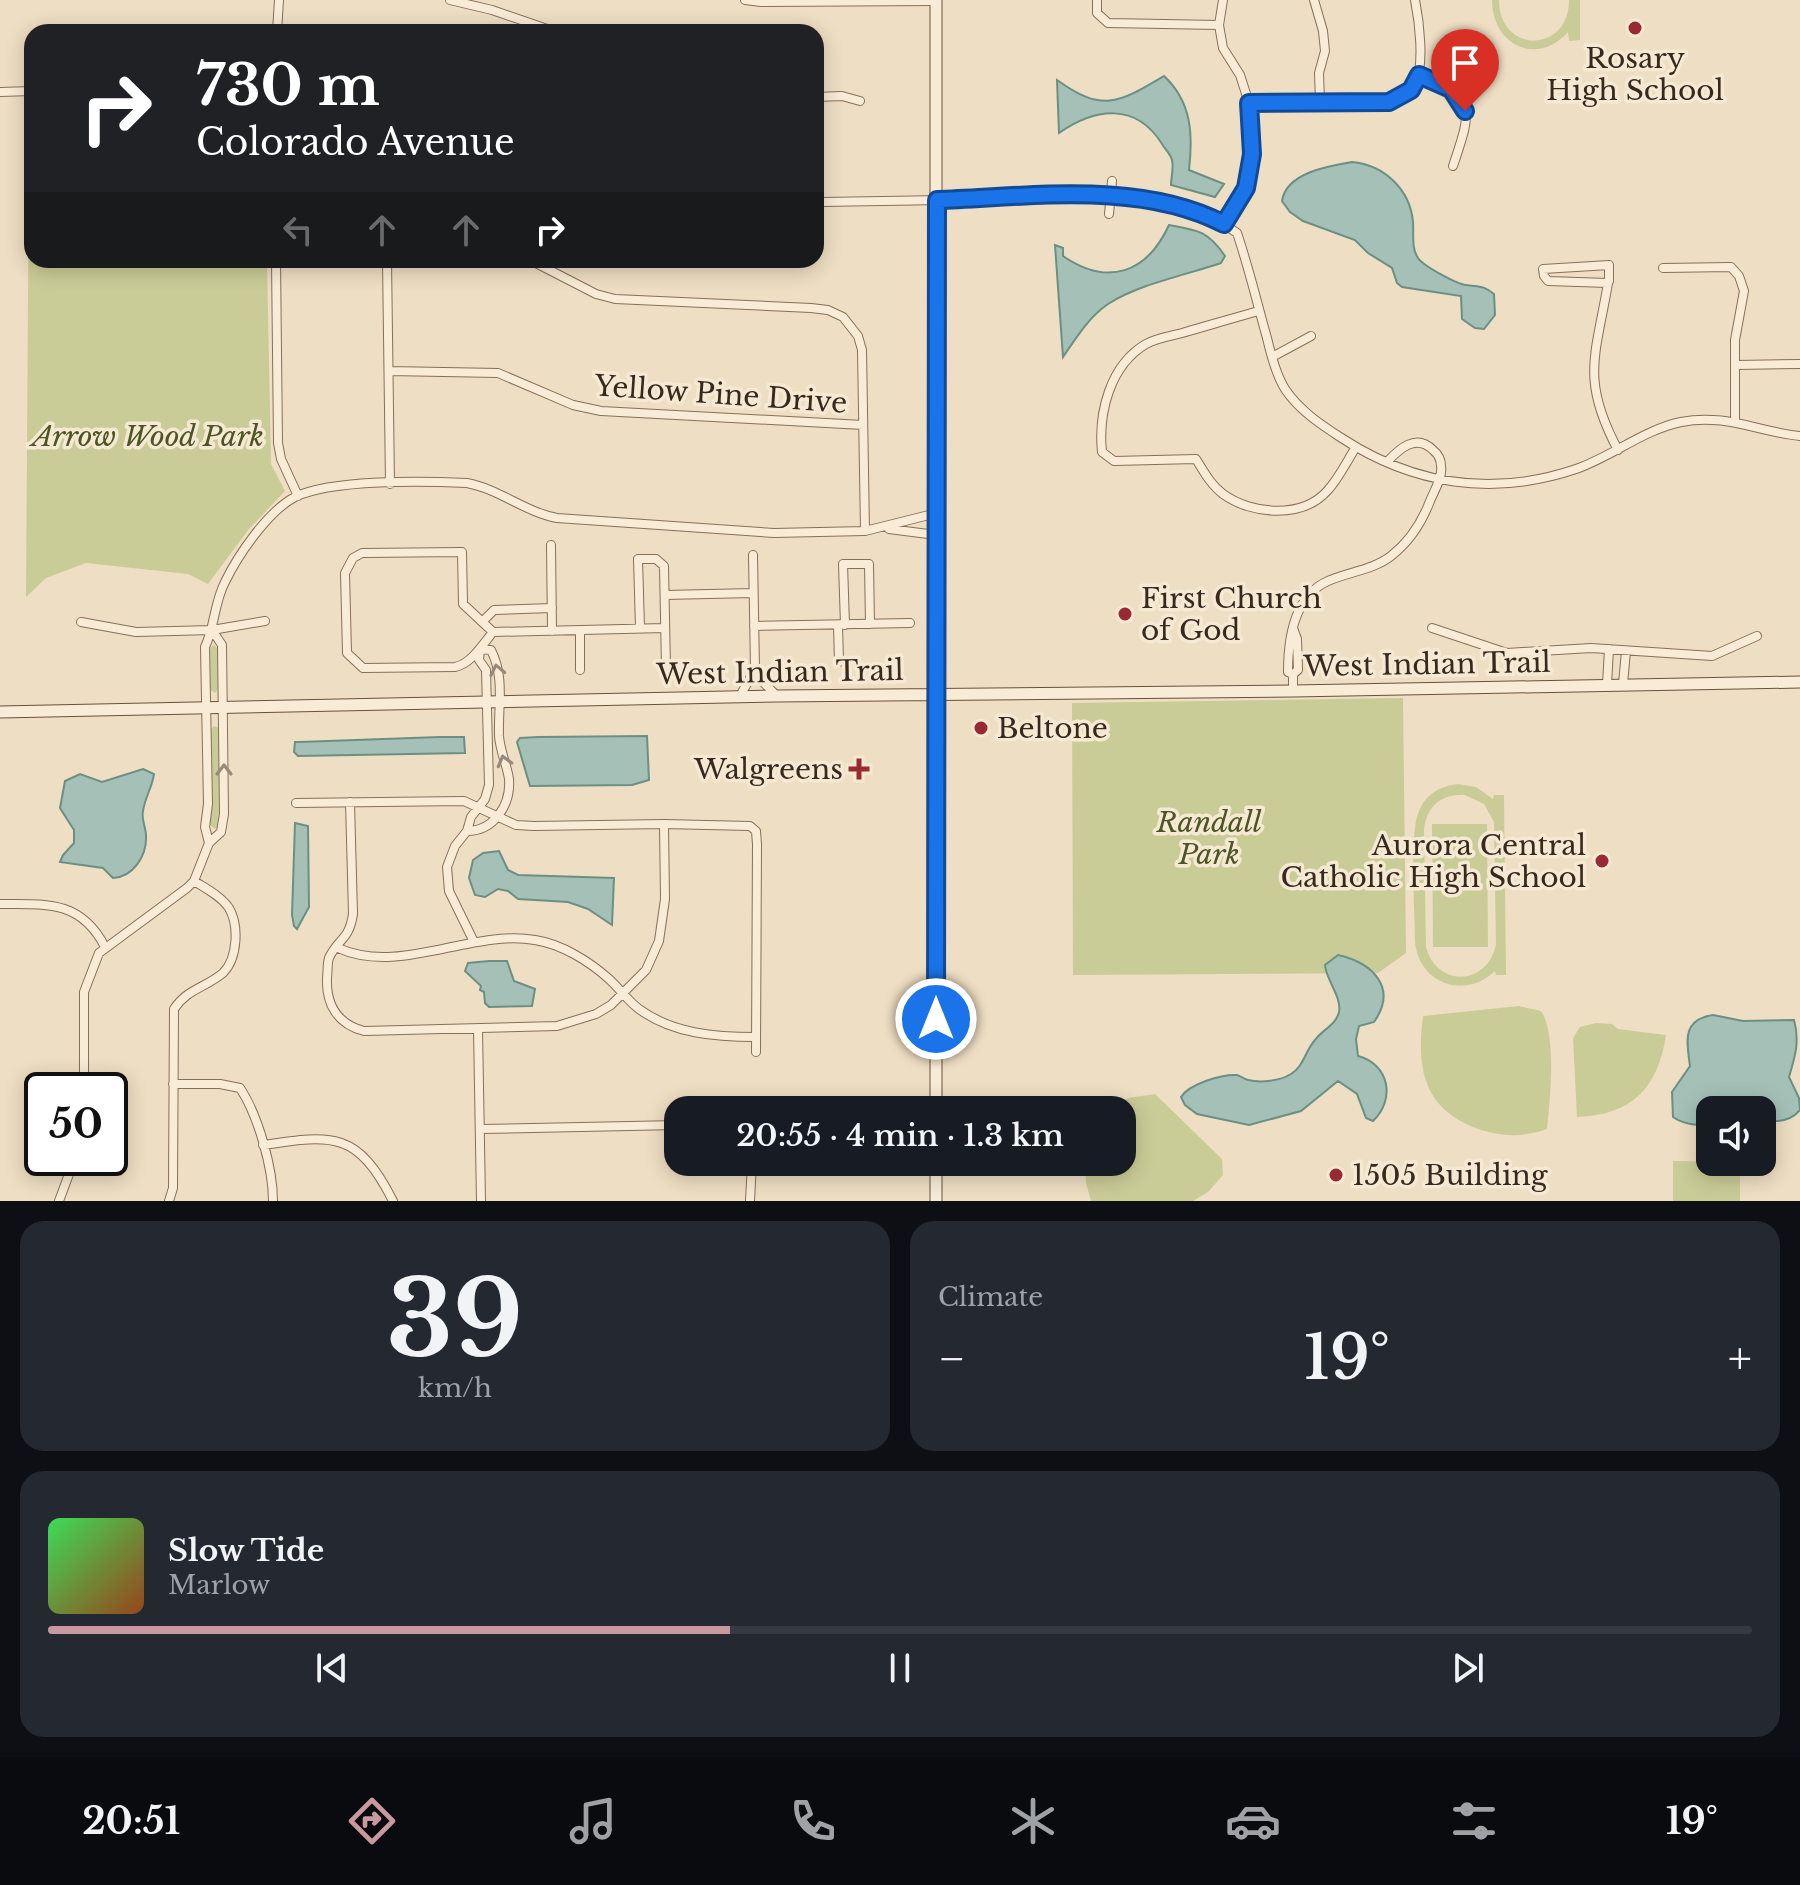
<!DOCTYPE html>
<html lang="en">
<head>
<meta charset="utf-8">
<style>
	:root { --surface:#171b24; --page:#242831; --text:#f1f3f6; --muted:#9ea1a6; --line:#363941; --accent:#c8999e }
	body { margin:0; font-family:"Libre Baskerville",serif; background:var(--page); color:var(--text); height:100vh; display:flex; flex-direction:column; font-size:30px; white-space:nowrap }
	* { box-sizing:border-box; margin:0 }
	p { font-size:26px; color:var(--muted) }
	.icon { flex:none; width:44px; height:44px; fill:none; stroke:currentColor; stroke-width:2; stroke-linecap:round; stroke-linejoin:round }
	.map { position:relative; height:1201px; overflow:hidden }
	.side { display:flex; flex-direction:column; gap:20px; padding:20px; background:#0d0f14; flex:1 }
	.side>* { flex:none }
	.top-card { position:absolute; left:24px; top:24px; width:800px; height:244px; border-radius:24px; box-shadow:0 4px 20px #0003; background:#202124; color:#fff; overflow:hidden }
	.fabs { position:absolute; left:1696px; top:1096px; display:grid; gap:16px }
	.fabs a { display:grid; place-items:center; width:80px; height:80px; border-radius:16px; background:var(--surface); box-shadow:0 4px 20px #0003; font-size:40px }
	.speed { position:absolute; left:24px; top:1072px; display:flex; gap:16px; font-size:40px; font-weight:700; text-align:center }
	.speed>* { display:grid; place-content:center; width:104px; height:104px; border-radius:50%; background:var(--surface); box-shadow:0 4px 20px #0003; line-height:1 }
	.speed .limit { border:4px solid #111; border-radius:12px; background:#fff; color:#111 }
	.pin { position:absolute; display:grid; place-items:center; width:68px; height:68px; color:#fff; margin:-82px -34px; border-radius:50% 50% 50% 0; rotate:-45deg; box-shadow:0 0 8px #0007 }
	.pin .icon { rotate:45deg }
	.me { position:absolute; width:88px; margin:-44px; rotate:0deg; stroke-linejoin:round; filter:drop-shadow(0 0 6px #0008) }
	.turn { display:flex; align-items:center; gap:28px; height:168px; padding:0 40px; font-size:36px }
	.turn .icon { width:104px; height:104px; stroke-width:2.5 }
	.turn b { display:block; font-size:56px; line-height:68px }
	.lanes { display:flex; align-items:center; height:76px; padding:0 40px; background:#0003; justify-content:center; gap:40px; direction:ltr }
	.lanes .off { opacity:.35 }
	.big { font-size:60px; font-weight:600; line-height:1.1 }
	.side .widget { flex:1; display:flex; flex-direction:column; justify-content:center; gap:12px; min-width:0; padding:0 28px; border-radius:24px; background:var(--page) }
	.side .dial { align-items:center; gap:0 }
	.dial b { font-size:104px; line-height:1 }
	.song { display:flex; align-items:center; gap:24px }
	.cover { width:96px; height:96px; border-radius:12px; background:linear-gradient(135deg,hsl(130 70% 55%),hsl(20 70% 35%)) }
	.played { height:8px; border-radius:4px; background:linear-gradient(90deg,var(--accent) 40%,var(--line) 40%) }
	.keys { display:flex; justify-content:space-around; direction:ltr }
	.heat { display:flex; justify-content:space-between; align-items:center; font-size:44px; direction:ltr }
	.side .tiles { flex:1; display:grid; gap:20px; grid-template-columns:1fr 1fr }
	.widget:last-child { grid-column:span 2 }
	.trip { position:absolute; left:664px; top:1096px; width:472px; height:80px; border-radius:24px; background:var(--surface); box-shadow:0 4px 20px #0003; font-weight:600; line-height:80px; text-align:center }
	.tabs { display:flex; height:128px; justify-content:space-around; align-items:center; background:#090b0e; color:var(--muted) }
	.tabs .icon { width:56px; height:56px }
	.tabs .current { color:var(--accent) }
	.tabs b { font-size:36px; color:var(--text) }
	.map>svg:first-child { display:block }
	.green { fill:#cacc97; fill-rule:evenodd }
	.water { fill:#a5c1b7; stroke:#6c8f84; stroke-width:2 }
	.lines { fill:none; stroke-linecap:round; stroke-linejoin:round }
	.minor-casing { stroke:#886f5a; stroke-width:10 }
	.secondary-casing { stroke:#6a503d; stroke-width:13 }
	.minor { stroke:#f9ecd6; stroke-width:8 }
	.secondary { stroke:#f9ecd6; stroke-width:11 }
	.oneway { stroke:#988a7a }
	.route-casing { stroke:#114b97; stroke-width:20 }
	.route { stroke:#1a73e8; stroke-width:14 }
	.poi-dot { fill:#972a33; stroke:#f5e9d3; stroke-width:3 }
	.labels { text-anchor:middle; stroke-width:7; stroke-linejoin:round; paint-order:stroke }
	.poi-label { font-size:28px; fill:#38291e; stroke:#f5e9d3; text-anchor:start }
	.street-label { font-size:28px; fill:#38291e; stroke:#f5e9d3 }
	.park-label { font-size:28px; font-style:italic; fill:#4c5524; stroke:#f5e9d3 }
</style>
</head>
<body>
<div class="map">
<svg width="1800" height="1201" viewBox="0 0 1800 1201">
	<rect width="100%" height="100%" fill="#eedec3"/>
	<!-- green -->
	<path class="green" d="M1492,0H1499C1499,54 1569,54 1569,0H1580V40L1569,41L1568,32C1537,67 1492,45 1492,0Z
		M29,148H32V260H267L271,464L285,491L249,529L208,584L188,574L86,563L46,578L26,597Z
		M214,645L218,649V689L215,693L209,689V649Z
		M1403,698L1406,953L1378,973L1073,975L1072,703Z
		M214,726L219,728V827L215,829L210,825V730Z
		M1458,784L1476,787L1493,799L1494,795H1504L1506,975H1496L1495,971C1465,1000 1419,984 1415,942C1415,914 1409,833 1419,811C1426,794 1440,786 1458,784ZM1465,795L1484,804L1494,822L1496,944C1488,986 1437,988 1426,947L1424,830C1426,807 1442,793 1465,795Z
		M1432,824H1487L1488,947H1433Z
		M1519,1006L1541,1011C1557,1034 1550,1101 1547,1129C1524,1137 1504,1137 1481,1130C1424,1111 1416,1070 1423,1016Z
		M1596,1023L1612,1024L1618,1029L1666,1035C1658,1088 1632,1115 1577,1117L1573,1038L1580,1027Z
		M1155,1094L1222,1159L1223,1175L1208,1192L1193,1201H1091L1086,1183L1085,1162H1122V1110H1109L1128,1098Z
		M1673,1161L1740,1162V1201H1673Z"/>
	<!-- water -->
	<path class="water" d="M1164,76C1192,102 1193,135 1189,170L1224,184L1215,197L1171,185C1171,178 1174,167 1172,160C1171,155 1165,149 1162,144C1136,102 1095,108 1059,133L1057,80C1103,113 1118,103 1164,76Z
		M1352,162C1384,165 1410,189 1413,222C1414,233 1411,248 1418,258C1423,266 1457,284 1466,285C1479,287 1483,285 1494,294L1495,315L1484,329L1475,328L1462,319L1461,296L1402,287L1397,283L1392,268L1368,253L1355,240L1303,221L1290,212L1282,201C1286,173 1328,166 1352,162Z
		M1169,225C1198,230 1208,231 1225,256L1221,263C1186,275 1139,284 1108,304C1089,317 1076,338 1063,357L1055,245L1063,248V256C1108,287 1147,273 1169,225Z
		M647,736L649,780L632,785L530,786L517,742L520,738L538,737Z
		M440,737H464L465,753L298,756L294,752L295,742H299Z
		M143,769L154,774C152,788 145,797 143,811C141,820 146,827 146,836C147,856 133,877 113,878L103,868L60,862L63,855L74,843V830L60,808L65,781L80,774L102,782Z
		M295,823L308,826L309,907L297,929L294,926L292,915Z
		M499,851L508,870L518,875L614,878L612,925L588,909L568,902L518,899L508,891L498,889L485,897L475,895L469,878L473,860L483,853Z
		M1338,955C1373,963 1398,988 1374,1022L1359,1026L1356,1039L1358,1056C1389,1064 1396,1099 1373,1121L1366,1118L1357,1094L1338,1081L1301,1111L1249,1125L1197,1114L1185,1105L1181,1097C1189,1084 1222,1074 1237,1075C1241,1076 1244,1079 1248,1080C1261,1083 1280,1081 1291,1074C1304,1066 1305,1051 1315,1040C1322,1030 1336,1025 1339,1012C1342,997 1326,980 1325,965Z
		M489,961H507L514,981L535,989L532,1006L489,1007L485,1003L484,992L480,990L481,986L465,971L468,963Z
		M1713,1015L1743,1021L1794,1020C1800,1041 1795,1057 1789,1077L1799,1098L1800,1110C1790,1122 1777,1123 1762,1119V1110H1710V1125C1697,1125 1684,1125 1673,1117L1672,1092L1690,1066C1687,1042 1681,1020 1713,1015Z"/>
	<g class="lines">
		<!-- minor casing -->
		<g class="minor-casing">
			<path id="minor" d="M450,0L492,10L556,32
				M745,0L761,2L936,1
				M1097,0V13L1108,23L1219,25
				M1223,0L1219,25L1223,48L1240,75L1249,103L1252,154L1246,188L1224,224
				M1314,0L1323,31L1325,51L1319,73L1320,102
				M277,32L279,0
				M1419,75C1477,100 1472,109 1453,166
				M0,92L32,91
				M816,97L842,96L860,101
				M1249,103L1389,102C1399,98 1409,94 1415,84C1425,65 1419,20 1415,0
				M816,202C867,201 918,201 969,199C1054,196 1166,180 1237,233C1249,268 1257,303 1267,338C1271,355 1276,375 1285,389C1299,410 1320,424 1340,437C1413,485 1493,497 1576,469C1613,456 1643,430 1681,422C1726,413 1758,432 1800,436
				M1109,214L1112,181
				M276,260L278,443L281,459L298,496
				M387,260L390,484
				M530,260L596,294L615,299L811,308L828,310L843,317L858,336L862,350L865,531
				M1663,268L1731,267L1739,276L1744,291L1735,340V421
				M1608,283L1548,281L1544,276L1543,269L1609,265V281L1608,283C1596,355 1580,379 1618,450
				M1259,311C1233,318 1207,326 1182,333C1171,336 1156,338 1146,344C1110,365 1098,413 1102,452L1114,461L1196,459C1204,472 1211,485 1223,494C1252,515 1303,519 1328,490C1339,478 1347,461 1356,447
				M1272,357L1311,336
				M1736,365L1800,364
				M389,371L498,373L573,405L601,411L863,425
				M889,529L936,535
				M551,545L552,631
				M462,552L463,604L493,632C483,644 471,664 455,667L363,668L347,653L345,573L353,558L362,553Z
				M665,595L753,593
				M81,622L136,632L212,630L265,621
				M482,622L494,610L552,608
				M838,625L839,662
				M845,625L843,564H869L870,624
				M754,626L910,623
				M640,628L638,559H656L664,566L666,669
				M1293,628L1297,639L1298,670L1293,674
				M1432,628L1507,653L1591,648L1712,656L1757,636
				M580,630V670
				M493,632L665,628
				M755,669L761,680L777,696
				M1607,684L1609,649
				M1623,684L1626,651
				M1293,691V674L1288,672C1288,639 1294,596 1328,581C1348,572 1373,570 1391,556C1409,542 1422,522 1430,501C1434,491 1443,477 1441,466C1441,460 1438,454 1433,450C1416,433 1399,449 1387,462
				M740,696L755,669L753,555
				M350,802L353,914C349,941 338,938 329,958C327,964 328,971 327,978C326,1004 337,1024 364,1031L557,1026L596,1014L611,1005L646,970L659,941L665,899L664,824
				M296,803L464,801L516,825L534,826L664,824L750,826L756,831L757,844L756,1052
				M467,831C494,831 511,805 509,779C507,765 500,751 499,736C498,707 505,677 491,650L480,649
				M209,843L205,827L208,804L205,647C215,626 214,603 225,582C238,555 268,511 295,497C332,479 424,481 467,483C499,489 525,512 557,518L774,533L865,531L937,513
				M0,904C46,904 81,900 105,947
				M474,942L449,891L447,867L455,846L467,831L471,817L485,799L489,785L486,670L479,660L480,649
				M338,948C401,976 470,929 535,940C562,944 590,962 609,979C620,989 628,1001 639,1009C673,1034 716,1037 756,1037
				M478,1029L481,1201
				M173,1084H220L240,1088C258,1115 273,1168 273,1201
				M84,1090V992L99,953L187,888L194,881L209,843L221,832L224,814L222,645L212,630
				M480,1129L678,1125
				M263,1145C334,1134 358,1132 393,1201
				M59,1201L75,1158
				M169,1201L173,1188L174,1009C187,989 205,988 223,973C238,958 239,925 229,908C221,896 205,888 194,881
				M750,1201L752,1162"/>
		</g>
		<!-- secondary casing -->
		<g class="secondary-casing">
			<path id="secondary" d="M0,712L777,696L1293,691L1800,682
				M936,1110V0
				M936,1162V1201"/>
		</g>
		<!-- minor -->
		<use href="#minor" class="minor"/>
		<!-- secondary -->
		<use href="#secondary" class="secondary"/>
	</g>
	<!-- one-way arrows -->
	<defs><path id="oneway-chevron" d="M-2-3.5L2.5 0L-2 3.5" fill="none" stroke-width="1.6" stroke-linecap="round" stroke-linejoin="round" transform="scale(2)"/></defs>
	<g class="oneway">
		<use href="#oneway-chevron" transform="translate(497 670) rotate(-102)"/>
		<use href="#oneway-chevron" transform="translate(504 761) rotate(-105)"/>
		<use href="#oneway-chevron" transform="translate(224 770) rotate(-90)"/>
	</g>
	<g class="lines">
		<!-- route casing -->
		<g class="route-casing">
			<path id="route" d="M936,1019L937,200C1029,197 1140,180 1224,224L1246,188L1252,154L1249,103L1389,102L1411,90L1419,75L1451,89L1465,111"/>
		</g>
		<!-- route -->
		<use href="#route" class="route"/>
	</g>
	<!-- markers -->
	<g class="poi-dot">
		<circle cx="1635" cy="28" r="8"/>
		<circle cx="1125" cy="614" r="8"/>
		<circle cx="981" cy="728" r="8"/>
		<path d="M855 757h8v8h8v8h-8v8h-8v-8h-8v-8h8z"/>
		<circle cx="1602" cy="861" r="8"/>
		<circle cx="1336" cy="1175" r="8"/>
	</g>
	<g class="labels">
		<!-- poi labels -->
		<g class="poi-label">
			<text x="1635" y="68" text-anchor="middle">Rosary<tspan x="1635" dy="32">High School</tspan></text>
			<text x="1141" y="608">First Church<tspan x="1141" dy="32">of God</tspan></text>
			<text x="997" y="738">Beltone</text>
			<text x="843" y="779" text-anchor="end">Walgreens</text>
			<text x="1586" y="855" text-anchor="end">Aurora Central<tspan x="1586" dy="32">Catholic High School</tspan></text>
			<text x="1352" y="1185">1505 Building</text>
		</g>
		<!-- street labels -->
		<g class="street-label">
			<text transform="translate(721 394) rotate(4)" y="10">Yellow Pine Drive</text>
			<text transform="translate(1427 664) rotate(-1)" y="10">West Indian Trail</text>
			<text transform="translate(780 672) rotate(-1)" y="10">West Indian Trail</text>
		</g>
		<!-- park labels -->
		<g class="park-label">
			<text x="148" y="446">Arrow Wood Park</text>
			<text x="1209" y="832">Randall<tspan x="1209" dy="32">Park</tspan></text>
		</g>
	</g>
</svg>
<div class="fabs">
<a><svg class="icon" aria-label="sound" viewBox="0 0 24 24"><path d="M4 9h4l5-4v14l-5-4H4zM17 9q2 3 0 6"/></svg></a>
</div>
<div class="speed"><div class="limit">50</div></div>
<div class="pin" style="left:1465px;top:111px;background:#d93025"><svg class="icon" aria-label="arrive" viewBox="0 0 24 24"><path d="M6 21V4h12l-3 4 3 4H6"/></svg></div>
<svg class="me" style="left:936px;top:1019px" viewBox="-20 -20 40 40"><circle r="17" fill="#1a73e8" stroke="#fff" stroke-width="3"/><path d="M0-11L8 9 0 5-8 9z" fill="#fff"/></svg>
<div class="trip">20:55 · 4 min · 1.3 km</div>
<div class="top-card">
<div class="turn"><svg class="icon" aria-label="right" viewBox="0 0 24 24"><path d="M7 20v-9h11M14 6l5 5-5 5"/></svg><div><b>730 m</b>Colorado Avenue</div></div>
<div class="lanes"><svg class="icon off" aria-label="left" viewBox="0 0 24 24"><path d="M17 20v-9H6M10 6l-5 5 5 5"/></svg><svg class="icon off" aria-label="ahead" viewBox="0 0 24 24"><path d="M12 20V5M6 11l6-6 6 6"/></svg><svg class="icon off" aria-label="ahead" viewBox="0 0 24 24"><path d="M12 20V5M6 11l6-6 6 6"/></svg><svg class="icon" aria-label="right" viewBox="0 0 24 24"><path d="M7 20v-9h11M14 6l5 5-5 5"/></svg></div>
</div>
</div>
<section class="side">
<div class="tiles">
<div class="widget dial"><b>39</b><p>km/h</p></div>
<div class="widget"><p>Climate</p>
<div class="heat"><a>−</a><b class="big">19°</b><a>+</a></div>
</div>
<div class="widget">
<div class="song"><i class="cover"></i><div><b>Slow Tide</b><p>Marlow</p></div></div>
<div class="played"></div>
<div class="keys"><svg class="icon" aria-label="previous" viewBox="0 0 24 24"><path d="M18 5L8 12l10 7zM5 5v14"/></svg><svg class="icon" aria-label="pause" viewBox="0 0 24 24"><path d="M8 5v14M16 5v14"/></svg><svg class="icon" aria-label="next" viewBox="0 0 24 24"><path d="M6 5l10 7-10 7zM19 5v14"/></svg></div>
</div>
</div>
</section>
<nav class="tabs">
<b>20:51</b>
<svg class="icon current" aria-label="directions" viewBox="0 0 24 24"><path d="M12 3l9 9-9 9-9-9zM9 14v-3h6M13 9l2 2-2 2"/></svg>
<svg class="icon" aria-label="music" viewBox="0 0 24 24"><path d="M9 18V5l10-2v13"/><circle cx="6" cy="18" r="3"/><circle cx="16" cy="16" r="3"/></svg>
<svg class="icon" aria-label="phone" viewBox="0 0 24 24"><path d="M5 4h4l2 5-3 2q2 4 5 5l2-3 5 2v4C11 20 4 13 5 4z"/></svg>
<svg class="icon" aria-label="climate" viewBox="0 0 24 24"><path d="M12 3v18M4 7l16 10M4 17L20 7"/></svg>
<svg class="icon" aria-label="car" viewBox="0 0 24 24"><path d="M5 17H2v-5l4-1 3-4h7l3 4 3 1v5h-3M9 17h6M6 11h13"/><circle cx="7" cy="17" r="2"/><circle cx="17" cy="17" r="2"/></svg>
<svg class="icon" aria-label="filters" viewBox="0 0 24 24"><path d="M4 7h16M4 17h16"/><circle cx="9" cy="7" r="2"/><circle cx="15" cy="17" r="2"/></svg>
<b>19°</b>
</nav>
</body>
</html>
